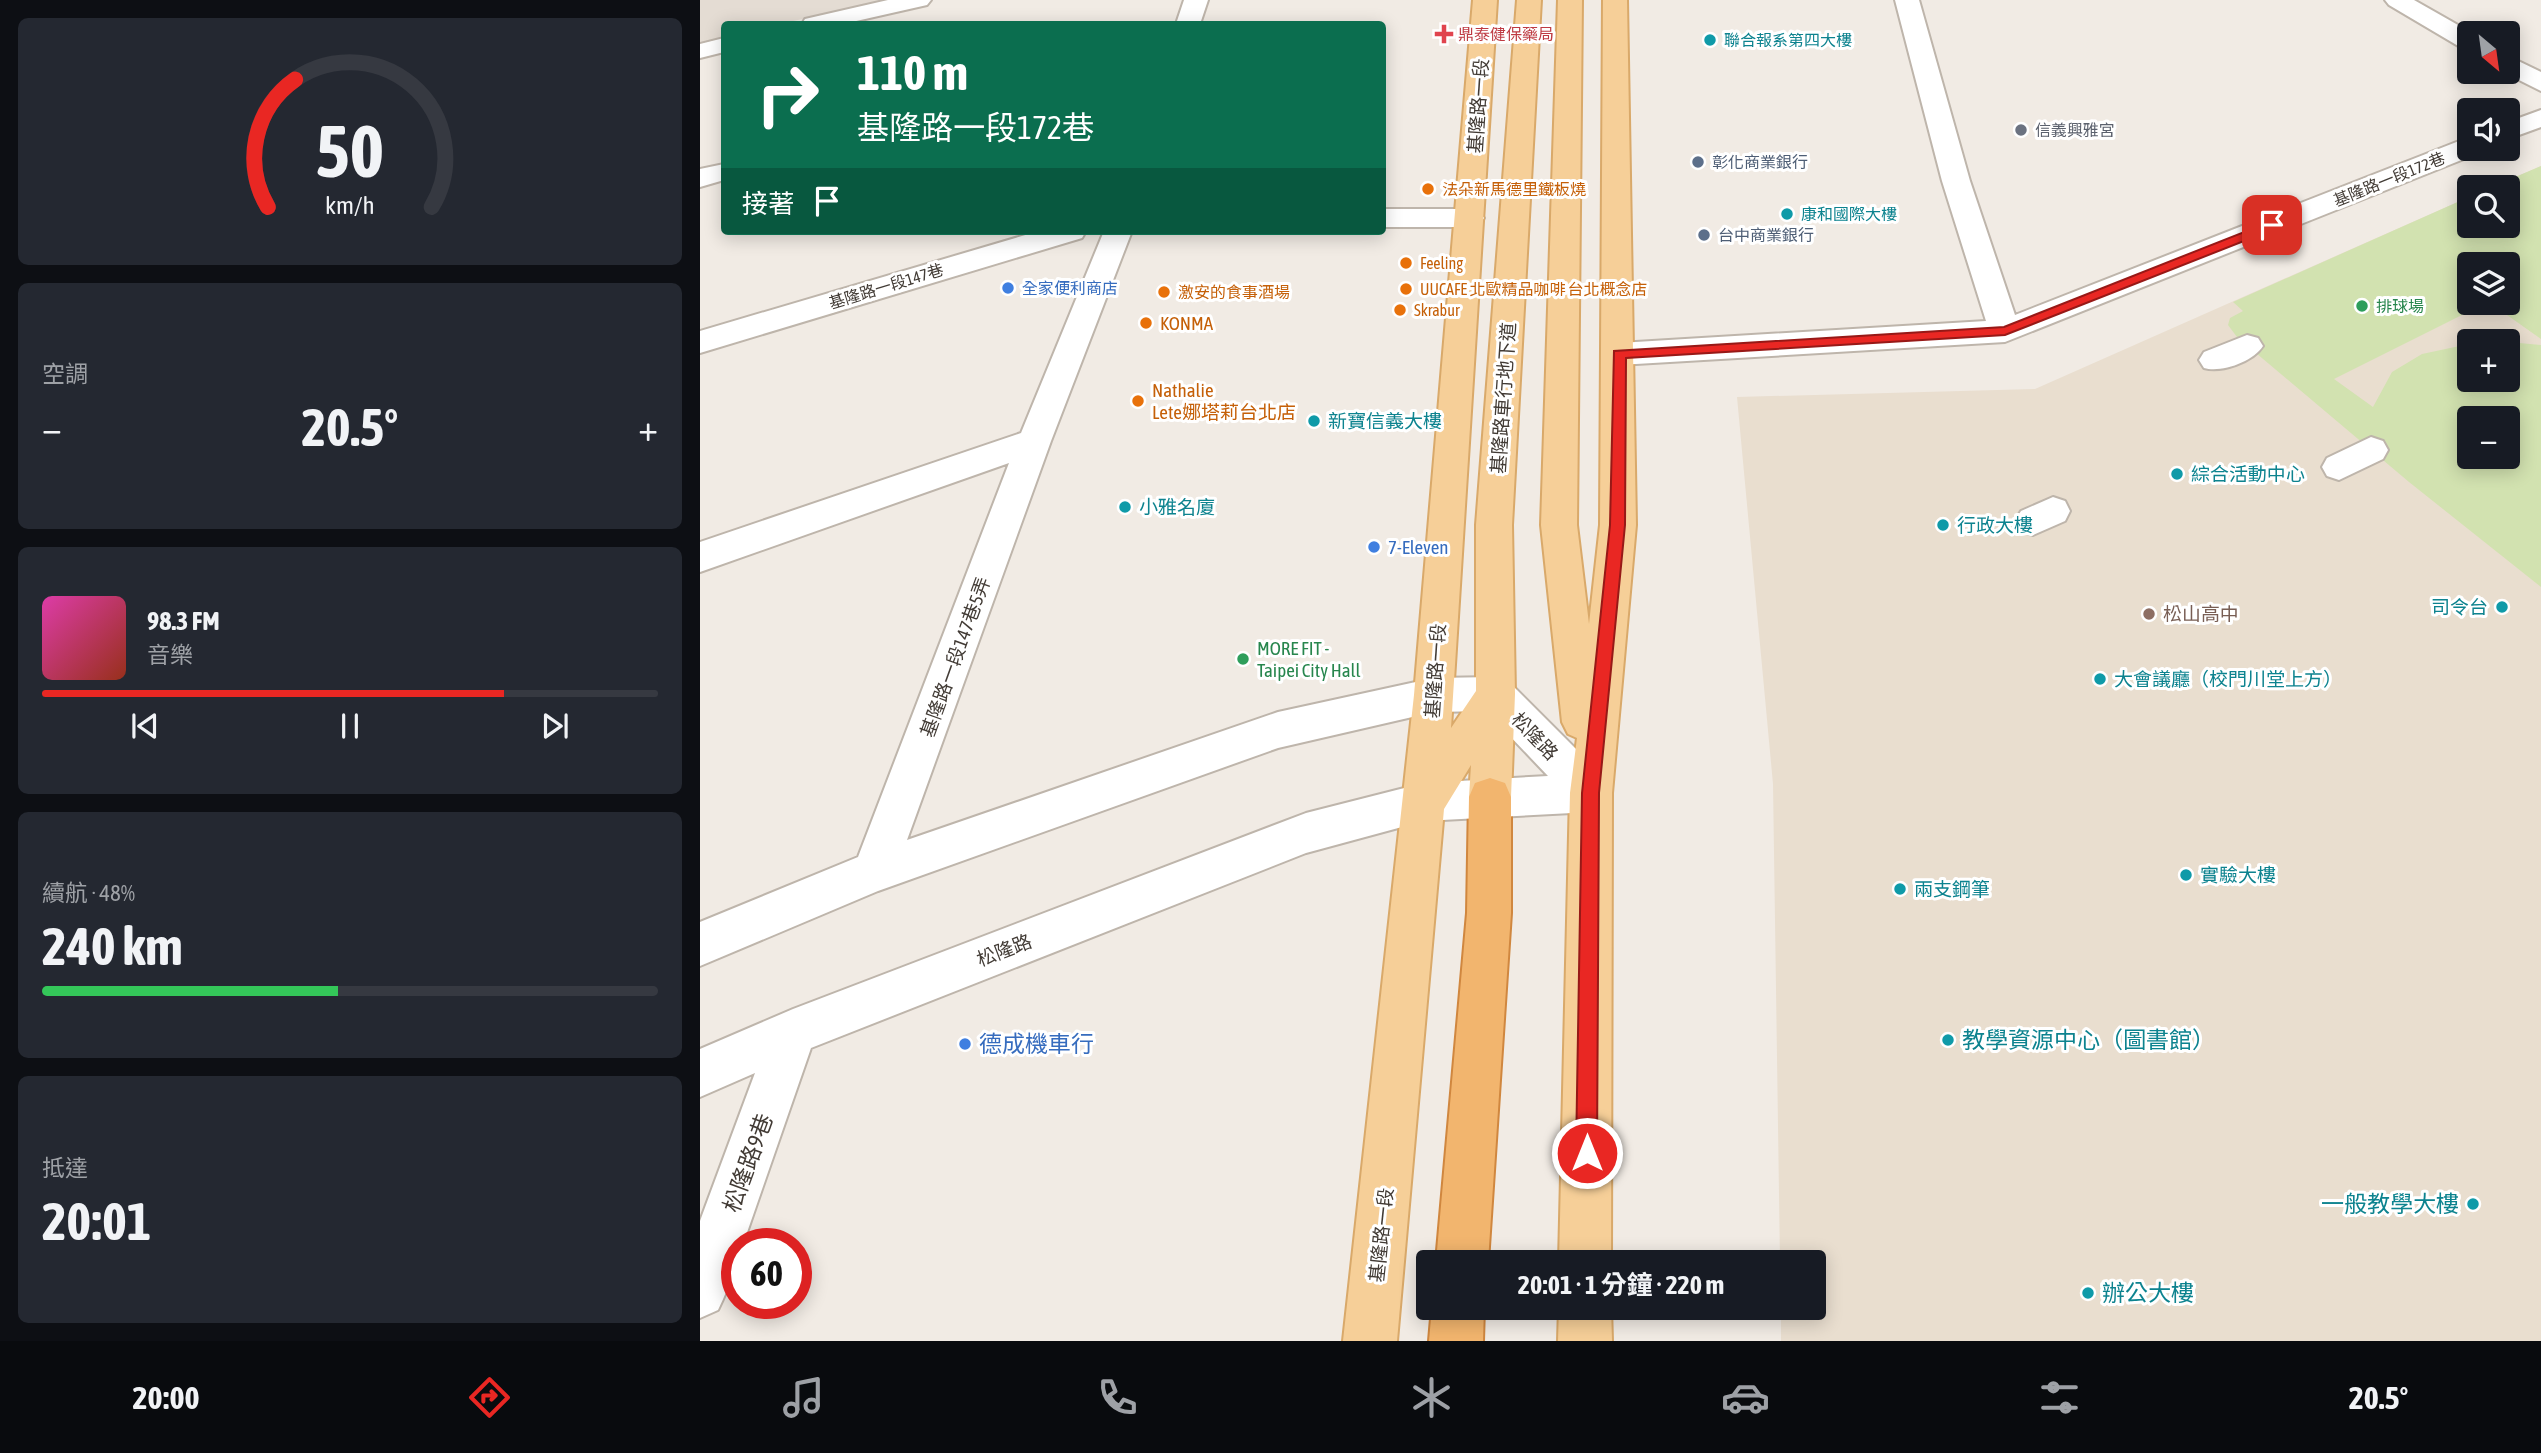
<!DOCTYPE html>
<html lang="zh-TW">
<head>
<meta charset="utf-8">
<style>
	:root { --surface:#171b24; --page:#242831; --text:#f1f3f6; --muted:#9ea1a6; --line:#363941; --accent:#e92723 }
	body { margin:0; font-family:"Asap Condensed","Noto Sans TC",sans-serif; background:var(--page); color:var(--text); height:100vh; display:flex; flex-direction:column; font-size:26px; white-space:nowrap }
	* { box-sizing:border-box; margin:0 }
	p { font-size:23px; color:var(--muted) }
	.icon { flex:none; width:38px; height:38px; fill:none; stroke:currentColor; stroke-width:2; stroke-linecap:round; stroke-linejoin:round }
	.map { position:relative; flex:1; overflow:hidden }
	.drawer { display:flex; flex-direction:column; gap:18px; padding:18px; background:#0d0f14; width:700px }
	.drawer>* { flex:none }
	.hud { position:absolute; left:21px; top:21px; width:665px; height:214px; border-radius:7px; box-shadow:0 4px 18px #0003; background:#0b6e4f; color:#fff; overflow:hidden }
	.needle { width:46px; rotate:151deg }
	.controls { position:absolute; left:1757px; top:21px; display:grid; gap:14px }
	.controls a { display:grid; place-items:center; width:63px; height:63px; border-radius:7px; background:var(--surface); box-shadow:0 4px 18px #0003; font-size:35px }
	.speed { position:absolute; left:21px; top:1228px; display:flex; gap:14px; font-size:35px; font-weight:700; text-align:center }
	.speed>* { display:grid; place-content:center; width:91px; height:91px; border-radius:50%; background:var(--surface); box-shadow:0 4px 18px #0003; line-height:1 }
	.speed .limit { border:10px solid #d22; background:#fff; color:#111 }
	.pin { position:absolute; display:grid; place-items:center; width:60px; height:60px; color:#fff; margin:-30px; border-radius:14px; box-shadow:0 4px 10px #0006 }
	.me { position:absolute; width:77px; margin:-38px; rotate:0deg; stroke-linejoin:round; filter:drop-shadow(0 0 5px #0008) }
	.turn { display:flex; align-items:center; gap:24px; height:147px; padding:0 21px; font-size:32px }
	.turn .icon { width:91px; height:91px; stroke-width:2.5 }
	.turn b { display:block; font-size:49px; line-height:60px }
	.then { display:flex; align-items:center; height:66px; padding:0 21px; background:#0003; gap:14px; font-size:26px }
	.big { font-size:52px; font-weight:700; line-height:1.1 }
	.drawer .tile { flex:1; display:flex; flex-direction:column; justify-content:center; gap:10px; min-width:0; padding:0 24px; border-radius:10px; background:var(--page) }
	.drawer .dial { align-items:center; gap:0 }
	.dial svg { height:182px; overflow:visible; fill:none; stroke:var(--line); stroke-width:7; stroke-linecap:round; text-anchor:middle }
	.dial text { fill:var(--text); stroke:none }
	.song { display:flex; align-items:center; gap:21px }
	.cover { width:84px; height:84px; border-radius:10px; background:linear-gradient(135deg,hsl(320 70% 55%),hsl(10 70% 35%)) }
	.played { height:7px; border-radius:4px; background:linear-gradient(90deg,var(--accent) 75%,var(--line) 75%) }
	.keys { display:flex; justify-content:space-around; direction:ltr }
	.heat { display:flex; justify-content:space-between; align-items:center; font-size:38px; direction:ltr }
	.charge { height:10px; border-radius:5px; background:linear-gradient(90deg,#34c759 48%,var(--line) 0) }
	.trip { position:absolute; left:716px; top:1250px; width:410px; height:70px; border-radius:7px; background:var(--surface); box-shadow:0 4px 18px #0003; font-weight:700; line-height:70px; text-align:center }
	.menu { display:flex; height:112px; justify-content:space-around; align-items:center; background:#090b0e; color:var(--muted) }
	.menu .icon { width:49px; height:49px }
	.menu .selected { color:var(--accent) }
	.menu b { font-size:32px; color:var(--text) }
	main { display:flex; flex:1; min-height:0 }
	.map>svg:first-child { display:block }
	.residential { fill:#e4dcd3 }
	.education { fill:#e9decf; fill-rule:evenodd }
	.green { fill:#d2e2b0; fill-rule:evenodd }
	.lines { fill:none; stroke-linecap:round; stroke-linejoin:round }
	.minor-casing { stroke:#beb5ab; stroke-width:4 }
	.major-casing { stroke:#d9a96a; stroke-width:4 }
	.highway-casing { stroke:#d0873f; stroke-width:4 }
	.minor { fill:#fff; fill-rule:evenodd }
	.major { fill:#f6cf98; fill-rule:evenodd }
	.highway { fill:#f2b56e; fill-rule:evenodd }
	.route { fill:#e92723; stroke:#971917; stroke-width:2 }
	.health-dot { fill:#e0444e; stroke:#fff; stroke-width:2.5 }
	.culture-dot { fill:#0f9aa8; stroke:#fff; stroke-width:2.5 }
	.worship-dot { fill:#6b7280; stroke:#fff; stroke-width:2.5 }
	.service-dot { fill:#5c6f8a; stroke:#fff; stroke-width:2.5 }
	.food-dot { fill:#e8710a; stroke:#fff; stroke-width:2.5 }
	.shop-dot { fill:#3f7fe0; stroke:#fff; stroke-width:2.5 }
	.leisure-dot { fill:#2e9e5b; stroke:#fff; stroke-width:2.5 }
	.education-dot { fill:#8d6e63; stroke:#fff; stroke-width:2.5 }
	.labels { text-anchor:middle; stroke-width:6; stroke-linejoin:round; paint-order:stroke }
	.far-health-label { font-size:16px; fill:#be3a42; stroke:#fff; text-anchor:start }
	.far-culture-label { font-size:16px; fill:#0d838f; stroke:#fff; text-anchor:start }
	.far-worship-label { font-size:16px; fill:#5b616d; stroke:#fff; text-anchor:start }
	.far-service-label { font-size:16px; fill:#4e5e75; stroke:#fff; text-anchor:start }
	.far-street-label { font-size:16px; fill:#423b35; stroke:#fff }
	.far-food-label { font-size:16px; fill:#c56008; stroke:#fff; text-anchor:start }
	.far-shop-label { font-size:16px; fill:#366cbe; stroke:#fff; text-anchor:start }
	.far-leisure-label { font-size:16px; fill:#27864d; stroke:#fff; text-anchor:start }
	.street-label { font-size:19px; fill:#423b35; stroke:#fff }
	.food-label { font-size:19px; fill:#c56008; stroke:#fff; text-anchor:start }
	.culture-label { font-size:19px; fill:#0d838f; stroke:#fff; text-anchor:start }
	.shop-label { font-size:19px; fill:#366cbe; stroke:#fff; text-anchor:start }
	.education-label { font-size:19px; fill:#785e54; stroke:#fff; text-anchor:start }
	.leisure-label { font-size:19px; fill:#27864d; stroke:#fff; text-anchor:start }
	.near-culture-label { font-size:23px; fill:#0d838f; stroke:#fff; text-anchor:start }
	.near-shop-label { font-size:23px; fill:#366cbe; stroke:#fff; text-anchor:start }
	.near-street-label { font-size:23px; fill:#423b35; stroke:#fff }
</style>
</head>
<body>
<main>
<section class="drawer">
<div class="tile dial"><svg viewBox="0 0 100 80">
<path d="M14 69A42 42 0 1 1 86 69"/>
<path d="M14 69A42 42 0 0 1 26 13" stroke="#e92723"/>
<text x="50" y="56" font-size="32" font-weight="700">50</text>
<text x="50" y="72" font-size="11">km/h</text>
</svg></div>
<div class="tile"><p>空調</p>
<div class="heat"><a>−</a><b class="big">20.5°</b><a>+</a></div>
</div>
<div class="tile">
<div class="song"><i class="cover"></i><div><b>98.3 FM</b><p>音樂</p></div></div>
<div class="played"></div>
<div class="keys"><svg class="icon" aria-label="previous" viewBox="0 0 24 24"><path d="M18 5L8 12l10 7zM5 5v14"/></svg><svg class="icon" aria-label="pause" viewBox="0 0 24 24"><path d="M8 5v14M16 5v14"/></svg><svg class="icon" aria-label="next" viewBox="0 0 24 24"><path d="M6 5l10 7-10 7zM19 5v14"/></svg></div>
</div>
<div class="tile"><p>續航 · 48%</p><b class="big">240 km</b><div class="charge"></div></div>
<div class="tile"><p>抵達</p><b class="big">20:01</b></div>
</section>
<div class="map">
<svg width="1841" height="1341" viewBox="0 0 1841 1341">
	<rect width="100%" height="100%" fill="#f1ebe4"/>
	<!-- residential -->
	<path class="residential" d="M0,0H187L80,24H24V37L0,43Z"/>
	<!-- education -->
	<path class="education" d="M1841,166V1341H1081V1307H1113V1262H1080L1073,784L1037,397L1335,389L1769,197V226H1808V187H1792ZM1769,264H1808V303H1769ZM1769,341H1808V380H1769ZM1769,418H1808V457H1769Z"/>
	<!-- green -->
	<path class="green" d="M1841,166V339L1790,303H1808V264H1769V303H1786L1634,379L1673,407L1692,372L1722,354L1769,344V380H1808V342L1841,345V587L1709,482L1537,337L1528,325L1530,318L1543,311L1533,302L1769,197V226H1808V187H1792ZM1769,418H1808V457H1769Z"/>
	<g class="lines">
		<!-- minor casing -->
		<g class="minor-casing">
			<path id="minor" d="M188,0H231L227,5L143,24H102L105,19Z
				M484,0H508L500,24H476Z
				M1195,0H1219L1270,181L1315,315L1759,141L1769,139V149H1781L1779,153L1305,342L919,365L908,362L903,354L908,346L919,343L1286,321L1242,181Z
				M1685,0H1714L1772,33H1769V49L1760,47L1689,5Z
				M24,38V52L0,58V44Z
				M1808,56L1841,72V91L1803,72H1808Z
				M1841,110V127L1808,139V122Z
				M24,164V180L0,187V169Z
				M682,209H770L780,212L784,218L780,224L770,227H682Z
				M339,231H386L382,238L0,353V331Z
				M404,231H432L351,441L207,840L578,712L734,678L795,677L809,682L906,779L912,793L906,807L891,812L724,821L606,853L111,1048L43,1244H37C37,1268 28,1289 18,1310L0,1318V1221L55,1073L0,1097V1049L93,1009L606,813L724,783L848,776L786,711L734,712L578,748L178,891L0,966V922L158,857L309,463L0,572V542L321,433Z
				M1547,335L1558,338L1563,346C1553,362 1521,373 1504,368L1499,360L1504,352Z
				M1671,437L1683,441L1688,450L1683,459L1639,480L1627,476L1622,467L1627,458Z
				M1353,497L1365,501L1370,511L1365,521L1333,535L1321,531L1315,521L1321,511Z"/>
		</g>
		<!-- major casing -->
		<g class="major-casing">
			<path id="major" d="M773,0H797L751,728L776,691V525L817,0H841L812,525L815,694L811,797L805,811L790,816L775,811L769,797L771,765L744,809L697,1341H643L714,695Z
				M858,0H882L877,525L889,624L900,525L903,0H927L936,525L912,793L911,1262H859L870,793L877,738L868,734L862,722L841,525Z
				M859,1307H911L912,1341H858Z"/>
		</g>
		<!-- highway casing -->
		<g class="highway-casing">
			<path id="highway" d="M790,778L805,783L811,797V913L788,1262H736L767,913L769,797L775,783Z
				M732,1307H784L783,1341H729Z"/>
		</g>
		<!-- minor -->
		<use href="#minor" class="minor"/>
		<!-- major -->
		<use href="#major" class="major"/>
		<!-- highway -->
		<use href="#highway" class="highway"/>
	</g>
	<!-- route -->
	<path class="route" d="M1572,221L1578,225L1577,228L1305,335L926,358L925,525L899,793L897,1153L894,1160L887,1163L879,1160L876,1153L882,793L910,525L914,351L1304,327Z"/>
	<!-- markers -->
	<path class="health-dot" d="M740.5 23.5h7v7h7v7h-7v7h-7v-7h-7v-7h7z"/>
	<g class="culture-dot">
		<circle cx="1010" cy="40" r="7"/>
		<circle cx="1087" cy="214" r="7"/>
		<circle cx="614" cy="421" r="7"/>
		<circle cx="1477" cy="474" r="7"/>
		<circle cx="425" cy="507" r="7"/>
		<circle cx="1243" cy="525" r="7"/>
		<circle cx="1802" cy="607" r="7"/>
		<circle cx="1400" cy="679" r="7"/>
		<circle cx="1486" cy="875" r="7"/>
		<circle cx="1200" cy="889" r="7"/>
		<circle cx="1248" cy="1040" r="7"/>
		<circle cx="1773" cy="1204" r="7"/>
		<circle cx="1388" cy="1293" r="7"/>
	</g>
	<circle class="worship-dot" cx="1321" cy="130" r="7"/>
	<g class="service-dot">
		<circle cx="998" cy="162" r="7"/>
		<circle cx="1004" cy="235" r="7"/>
	</g>
	<g class="food-dot">
		<circle cx="728" cy="189" r="7"/>
		<circle cx="706" cy="263" r="7"/>
		<circle cx="706" cy="289" r="7"/>
		<circle cx="464" cy="292" r="7"/>
		<circle cx="700" cy="310" r="7"/>
		<circle cx="446" cy="323" r="7"/>
		<circle cx="438" cy="401" r="7"/>
	</g>
	<g class="shop-dot">
		<circle cx="308" cy="288" r="7"/>
		<circle cx="674" cy="547" r="7"/>
		<circle cx="265" cy="1044" r="7"/>
	</g>
	<g class="leisure-dot">
		<circle cx="1662" cy="306" r="7"/>
		<circle cx="543" cy="659" r="7"/>
	</g>
	<circle class="education-dot" cx="1449" cy="614" r="7"/>
	<g class="labels">
		<!-- far-health labels -->
		<g class="far-health-label">
			<text x="758" y="40">鼎泰健保藥局</text>
		</g>
		<!-- far-culture labels -->
		<g class="far-culture-label">
			<text x="1024" y="46">聯合報系第四大樓</text>
			<text x="1101" y="220">康和國際大樓</text>
		</g>
		<!-- far-worship labels -->
		<g class="far-worship-label">
			<text x="1335" y="136">信義興雅宮</text>
		</g>
		<!-- far-service labels -->
		<g class="far-service-label">
			<text x="1012" y="168">彰化商業銀行</text>
			<text x="1018" y="241">台中商業銀行</text>
		</g>
		<!-- far-street labels -->
		<g class="far-street-label">
			<text transform="translate(1689 179) rotate(-22)" y="6">基隆路一段172巷</text>
			<text transform="translate(186 286) rotate(-17)" y="6">基隆路一段147巷</text>
		</g>
		<!-- far-food labels -->
		<g class="far-food-label">
			<text x="742" y="195">法朵新馬德里鐵板燒</text>
			<text x="720" y="269">Feeling</text>
			<text x="720" y="295">UUCAFE 北歐精品咖啡 台北概念店</text>
			<text x="478" y="298">激安的食事酒場</text>
			<text x="714" y="316">Skrabur</text>
		</g>
		<!-- far-shop labels -->
		<g class="far-shop-label">
			<text x="322" y="294">全家便利商店</text>
		</g>
		<!-- far-leisure labels -->
		<g class="far-leisure-label">
			<text x="1676" y="312">排球場</text>
		</g>
		<!-- street labels -->
		<g class="street-label">
			<text transform="translate(778 106) rotate(-86)" y="7">基隆路一段</text>
			<text transform="translate(803 398) rotate(-86)" y="7">基隆路車行地下道</text>
			<text transform="translate(255 657) rotate(-70)" y="7">基隆路一段147巷5弄</text>
			<text transform="translate(735 671) rotate(-86)" y="7">基隆路一段</text>
			<text transform="translate(835 736) rotate(46)" y="7">松隆路</text>
			<text transform="translate(304 950) rotate(-21)" y="7">松隆路</text>
			<text transform="translate(681 1235) rotate(-84)" y="7">基隆路一段</text>
		</g>
		<!-- food labels -->
		<g class="food-label">
			<text x="460" y="330">KONMA</text>
			<text x="452" y="397">Nathalie<tspan x="452" dy="22">Lete娜塔莉台北店</tspan></text>
		</g>
		<!-- culture labels -->
		<g class="culture-label">
			<text x="628" y="428">新寶信義大樓</text>
			<text x="1491" y="481">綜合活動中心</text>
			<text x="439" y="514">小雅名廈</text>
			<text x="1257" y="532">行政大樓</text>
			<text x="1788" y="614" text-anchor="end">司令台</text>
			<text x="1414" y="686">大會議廳（校門川堂上方）</text>
			<text x="1500" y="882">實驗大樓</text>
			<text x="1214" y="896">兩支鋼筆</text>
		</g>
		<!-- shop labels -->
		<g class="shop-label">
			<text x="688" y="554">7-Eleven</text>
		</g>
		<!-- education labels -->
		<g class="education-label">
			<text x="1463" y="621">松山高中</text>
		</g>
		<!-- leisure labels -->
		<g class="leisure-label">
			<text x="557" y="655">MORE FIT -<tspan x="557" dy="22">Taipei City Hall</tspan></text>
		</g>
		<!-- near-culture labels -->
		<g class="near-culture-label">
			<text x="1262" y="1048">教學資源中心（圖書館）</text>
			<text x="1759" y="1212" text-anchor="end">一般教學大樓</text>
			<text x="1402" y="1301">辦公大樓</text>
		</g>
		<!-- near-shop labels -->
		<g class="near-shop-label">
			<text x="279" y="1052">德成機車行</text>
		</g>
		<!-- near-street labels -->
		<g class="near-street-label">
			<text transform="translate(48 1163) rotate(-70)" y="8">松隆路9巷</text>
		</g>
	</g>
</svg>
<div class="controls">
<a><svg class="needle" viewBox="-14 -14 28 28"><path d="M0-13l5 13h-10z" fill="#e53935"/><path d="M0 13l5-13h-10z" fill="#9ea1a6"/></svg></a>
<a><svg class="icon" aria-label="sound" viewBox="0 0 24 24"><path d="M4 9h4l5-4v14l-5-4H4zM17 9q2 3 0 6"/></svg></a>
<a><svg class="icon" aria-label="search" viewBox="0 0 24 24"><circle cx="10" cy="10" r="6"/><path d="M15 15l6 6"/></svg></a>
<a><svg class="icon" aria-label="layers" viewBox="0 0 24 24"><path d="M12 4l9 5-9 5-9-5zM3 14l9 5 9-5"/></svg></a>
<a>+</a>
<a>−</a>
</div>
<div class="speed"><div class="limit">60</div></div>
<div class="pin" style="left:1572px;top:225px;background:#d93025"><svg class="icon" aria-label="arrive" viewBox="0 0 24 24"><path d="M6 21V4h12l-3 4 3 4H6"/></svg></div>
<svg class="me" style="left:887px;top:1153px" viewBox="-20 -20 40 40"><circle r="17" fill="#e92723" stroke="#fff" stroke-width="3"/><path d="M0-11L8 9 0 5-8 9z" fill="#fff"/></svg>
<div class="trip">20:01 · 1 分鐘 · 220 m</div>
<div class="hud">
<div class="turn"><svg class="icon" aria-label="right" viewBox="0 0 24 24"><path d="M7 20v-9h11M14 6l5 5-5 5"/></svg><div><b>110 m</b>基隆路一段172巷</div></div>
<div class="then">接著<svg class="icon" aria-label="arrive" viewBox="0 0 24 24"><path d="M6 21V4h12l-3 4 3 4H6"/></svg></div>
</div>
</div>
</main>
<nav class="menu">
<b>20:00</b>
<svg class="icon selected" aria-label="directions" viewBox="0 0 24 24"><path d="M12 3l9 9-9 9-9-9zM9 14v-3h6M13 9l2 2-2 2"/></svg>
<svg class="icon" aria-label="music" viewBox="0 0 24 24"><path d="M9 18V5l10-2v13"/><circle cx="6" cy="18" r="3"/><circle cx="16" cy="16" r="3"/></svg>
<svg class="icon" aria-label="phone" viewBox="0 0 24 24"><path d="M5 4h4l2 5-3 2q2 4 5 5l2-3 5 2v4C11 20 4 13 5 4z"/></svg>
<svg class="icon" aria-label="climate" viewBox="0 0 24 24"><path d="M12 3v18M4 7l16 10M4 17L20 7"/></svg>
<svg class="icon" aria-label="car" viewBox="0 0 24 24"><path d="M5 17H2v-5l4-1 3-4h7l3 4 3 1v5h-3M9 17h6M6 11h13"/><circle cx="7" cy="17" r="2"/><circle cx="17" cy="17" r="2"/></svg>
<svg class="icon" aria-label="filters" viewBox="0 0 24 24"><path d="M4 7h16M4 17h16"/><circle cx="9" cy="7" r="2"/><circle cx="15" cy="17" r="2"/></svg>
<b>20.5°</b>
</nav>
</body>
</html>
